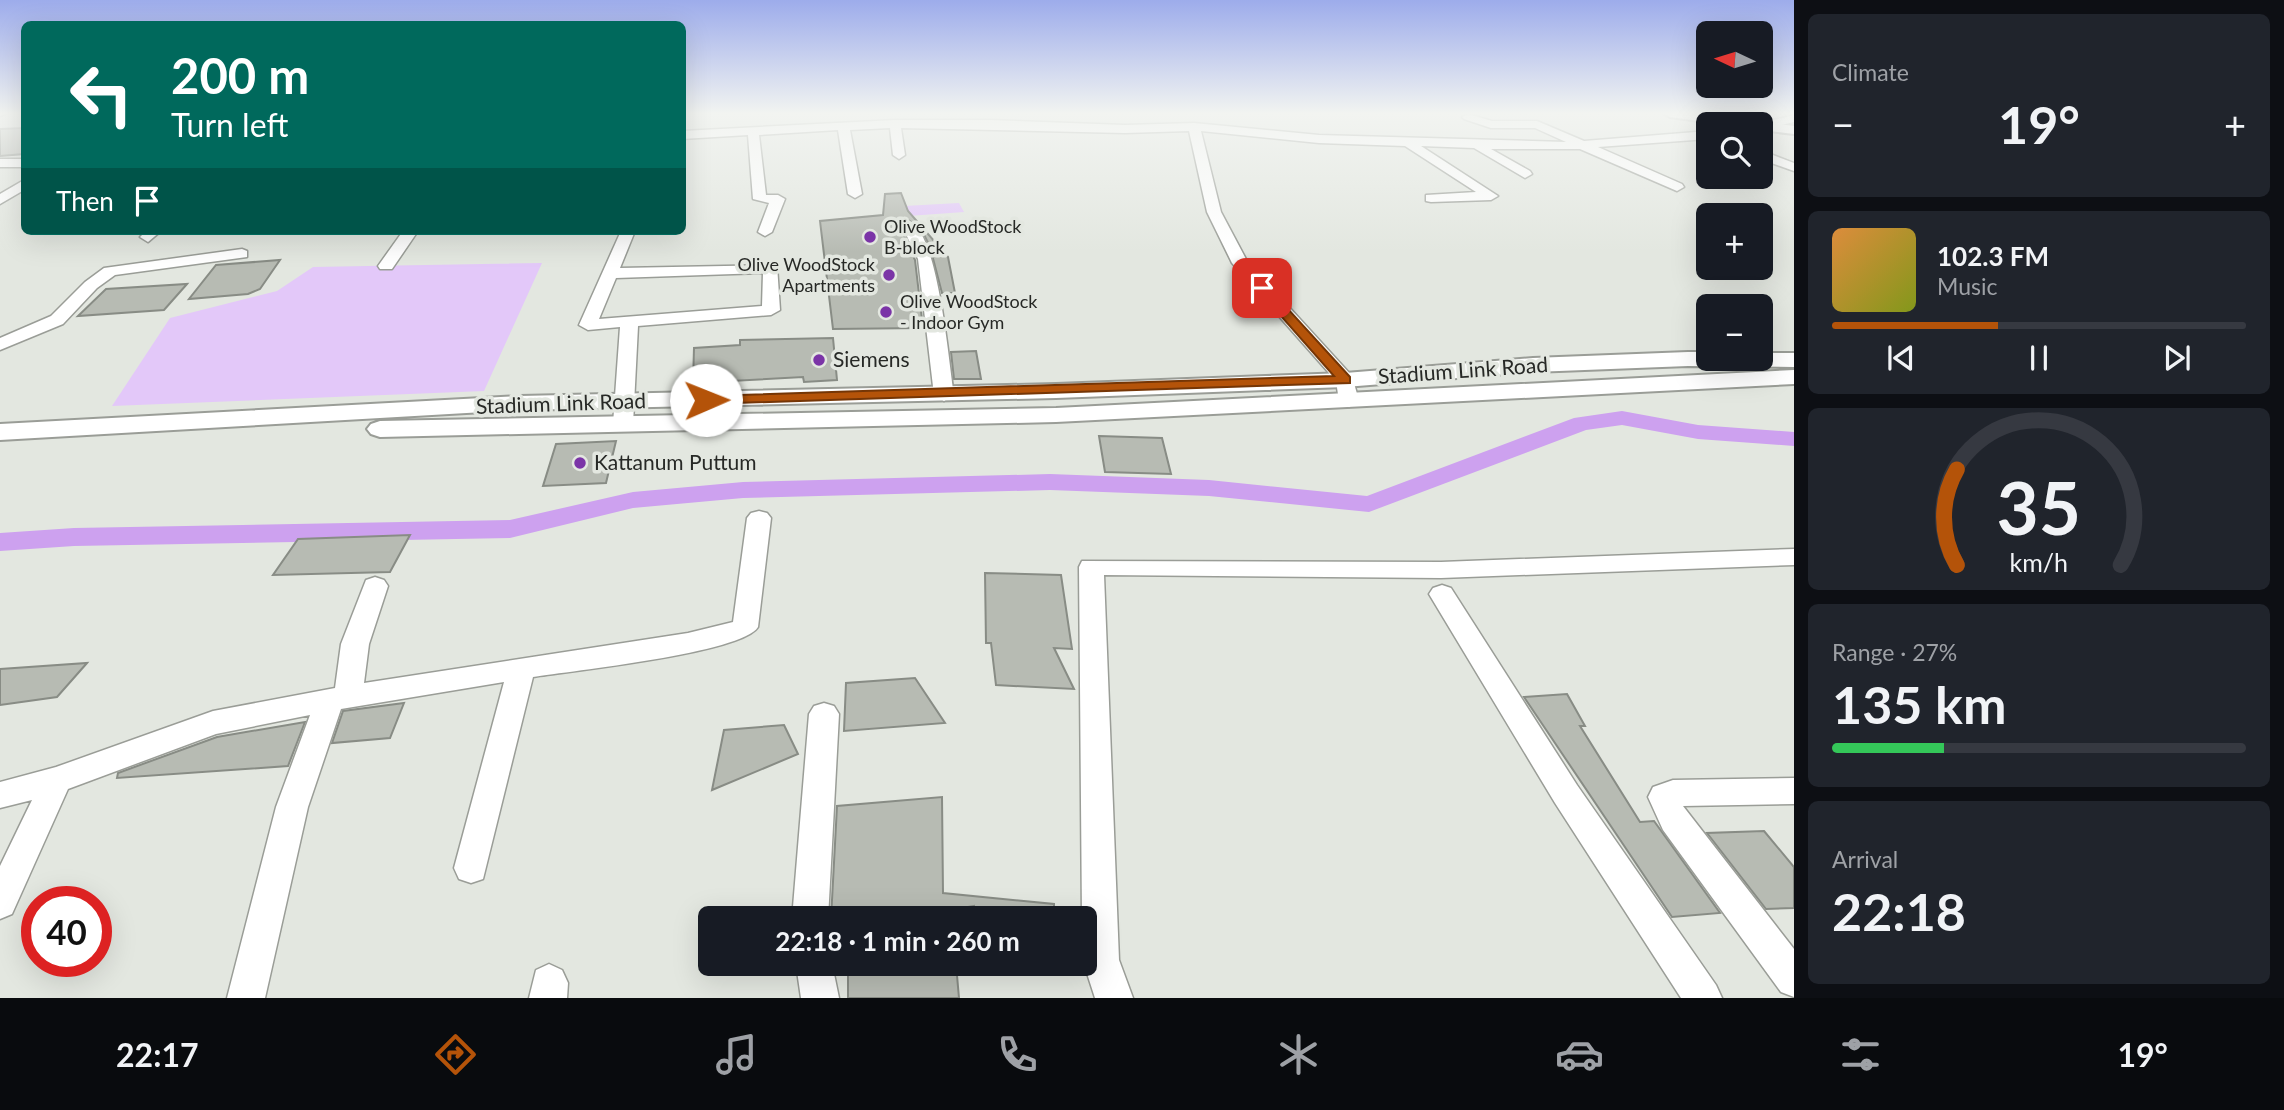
<!DOCTYPE html>
<html lang="en">
<head>
<meta charset="utf-8">
<style>
	:root { --surface:#171b24; --page:#20242c; --text:#f1f3f6; --muted:#9ea1a6; --line:#363941; --accent:#b45309 }
	body { margin:0; font-family:Lato,sans-serif; background:var(--page); color:var(--text); height:100vh; display:flex; flex-direction:column; font-size:26px; white-space:nowrap }
	* { box-sizing:border-box; margin:0 }
	p { font-size:23px; color:var(--muted) }
	.icon { flex:none; width:38px; height:38px; fill:none; stroke:currentColor; stroke-width:2; stroke-linecap:round; stroke-linejoin:round }
	.map { position:relative; flex:1; overflow:hidden }
	.details { display:flex; flex-direction:column; gap:14px; padding:14px; background:#0d0f14; width:490px }
	.details>* { flex:none }
	.top-card { position:absolute; left:21px; top:21px; width:665px; height:214px; border-radius:10px; box-shadow:0 7px 28px #0002; background:#00695c; color:#fff; overflow:hidden }
	.needle { width:46px; rotate:274deg }
	.buttons { position:absolute; left:1696px; top:21px; display:grid; gap:14px }
	.buttons a { display:grid; place-items:center; width:77px; height:77px; border-radius:10px; background:var(--surface); box-shadow:0 7px 28px #0002; font-size:35px }
	.speed { position:absolute; left:21px; top:886px; display:flex; gap:14px; font-size:35px; font-weight:700; text-align:center }
	.speed>* { display:grid; place-content:center; width:91px; height:91px; border-radius:50%; background:var(--surface); box-shadow:0 7px 28px #0002; line-height:1 }
	.speed .limit { border:10px solid #d22; background:#fff; color:#111 }
	.pin { position:absolute; display:grid; place-items:center; width:60px; height:60px; color:#fff; margin:-30px; border-radius:14px; box-shadow:0 4px 10px #0006 }
	.me { position:absolute; width:77px; margin:-38px; rotate:89deg; stroke-linejoin:round; filter:drop-shadow(0 0 5px #0008) }
	.turn { display:flex; align-items:center; gap:24px; height:147px; padding:0 35px; font-size:32px }
	.turn .icon { width:91px; height:91px; stroke-width:2.5 }
	.turn b { display:block; font-size:49px; line-height:60px }
	.then { display:flex; align-items:center; height:66px; padding:0 35px; background:#0003; gap:14px; font-size:26px }
	.big { font-size:52px; font-weight:700; line-height:1.1 }
	.details .widget { flex:1; display:flex; flex-direction:column; justify-content:center; gap:10px; min-width:0; padding:0 24px; border-radius:10px; background:var(--page) }
	.details .dial { align-items:center; gap:0 }
	.dial svg { height:182px; overflow:visible; fill:none; stroke:var(--line); stroke-width:7; stroke-linecap:round; text-anchor:middle }
	.dial text { fill:var(--text); stroke:none }
	.song { display:flex; align-items:center; gap:21px }
	.cover { width:84px; height:84px; border-radius:10px; background:linear-gradient(135deg,hsl(30 70% 55%),hsl(70 70% 35%)) }
	.played { height:7px; border-radius:4px; background:linear-gradient(90deg,var(--accent) 40%,var(--line) 40%) }
	.keys { display:flex; justify-content:space-around; direction:ltr }
	.heat { display:flex; justify-content:space-between; align-items:center; font-size:38px; direction:ltr }
	.charge { height:10px; border-radius:5px; background:linear-gradient(90deg,#34c759 27%,var(--line) 0) }
	.trip { position:absolute; left:698px; top:906px; width:399px; height:70px; border-radius:10px; background:var(--surface); box-shadow:0 7px 28px #0002; font-weight:700; line-height:70px; text-align:center }
	.tab-bar { display:flex; height:112px; justify-content:space-around; align-items:center; background:#090b0e; color:var(--muted) }
	.tab-bar .icon { width:49px; height:49px }
	.tab-bar .selected { color:var(--accent) }
	.tab-bar b { font-size:32px; color:var(--text) }
	main { display:flex; flex:1; min-height:0 }
	.map>svg:first-child { display:block }
	.green { fill:#e3c8f9 }
	.lines { fill:none; stroke-linecap:round; stroke-linejoin:round }
	.canal { fill:#cda1ef; fill-rule:evenodd }
	.building { fill:#b7bbb3; stroke:#888c85; stroke-width:2 }
	.minor-casing { stroke:#9a9d97; stroke-width:3 }
	.tertiary-casing { stroke:#9a9d97; stroke-width:4 }
	.minor { fill:#fff; fill-rule:evenodd }
	.tertiary { fill:#fff; fill-rule:evenodd }
	.route { fill:#b45309; stroke:#753606; stroke-width:2 }
	.poi-dot { fill:#7b34a7; stroke:#e3e7e0; stroke-width:2.5 }
	.labels { text-anchor:middle; stroke-width:7; stroke-linejoin:round; paint-order:stroke }
	.far-poi-label { font-size:18px; fill:#272926; stroke:#e3e7e0; text-anchor:start }
	.poi-label { font-size:21px; fill:#272926; stroke:#e3e7e0; text-anchor:start }
	.street-label { font-size:21px; fill:#272926; stroke:#e3e7e0 }
</style>
</head>
<body>
<main>
<div class="map">
<svg width="1794" height="998" viewBox="0 0 1794 998">
	<rect width="100%" height="100%" fill="#e3e7e0"/>
	<!-- green -->
	<path class="green" d="M959,203L964,212L908,216L904,206Z
		M542,263L484,391L112,406L170,318L277,291L313,267Z"/>
	<g class="lines">
		<!-- canal -->
		<path class="canal" d="M1622,411L1698,425L1794,432V446L1698,439L1622,425L1586,430L1369,512L1209,496L1050,490L743,498L633,508L510,538L74,546L0,551V533L74,528L510,520L633,492L743,482L1050,474L1209,480L1367,496L1574,418Z"/>
	</g>
	<!-- building -->
	<path class="building" d="M24,128V154L0,156V129Z
		M901,193L908,211L948,257L955,293H942L930,247L921,228L908,220L900,227L915,260L923,328L833,329L820,221L883,215L885,194Z
		M280,260L260,289L248,294L189,299L216,265Z
		M187,284L164,310L78,316L106,289Z
		M833,338L837,380L804,382L803,377L693,383L694,348L740,345V340Z
		M976,351L981,379H954L951,352Z
		M1099,436L1162,438L1171,474L1105,472Z
		M616,441L606,483L543,486L556,444Z
		M410,535L390,572L273,575L298,539Z
		M985,573L1061,575L1072,649L1054,648L1074,689L996,685L991,643H986Z
		M87,663L57,697L0,705V669Z
		M915,678L945,723L844,731L846,683Z
		M1567,694L1585,726H1580L1640,822L1654,821L1720,913L1672,917L1524,697Z
		M404,703L390,738L332,743L343,711Z
		M305,722L288,766L117,778L118,773L217,737Z
		M784,725L798,754L712,790L724,730Z
		M942,797L943,893L1054,904V919H975L974,906L898,919H831L837,806Z
		M1764,831L1794,867V908L1766,909L1707,833Z
		M956,964L959,998H848V965Z"/>
	<g class="lines">
		<!-- minor casing -->
		<g class="minor-casing">
			<path id="minor" d="M0,113H7L0,116Z
				M1468,114L1492,121H1537L1584,141L1708,131V139L1598,147L1682,184L1684,187L1677,191L1580,149H1491L1530,171L1532,174L1525,178L1474,148L1421,146L1498,196L1491,200L1431,202L1426,201V195L1476,192L1405,146L1319,143L1201,131L1221,212L1247,261L1352,376L1359,401L1349,407L1339,401L1336,381L1232,263L1207,212L1189,131L1125,133L901,128L905,155L899,159L893,155L890,128L850,130L862,194L855,198L848,194L838,130L759,135L766,195H778L785,199L772,232L765,236L758,232L769,203L753,199L748,135L682,139V131L895,120H990L1125,125L1194,123L1319,135L1566,142L1535,128H1491L1464,119L1462,117Z
				M1794,115V122L1764,129L1760,130V124H1757Z
				M1760,150L1794,163V171L1760,159Z
				M0,159H24V167H0Z
				M24,180V190L0,204V194Z
				M909,222C938,229 949,365 954,395L944,401L934,395L918,259L902,226Z
				M146,231H161L148,242L140,237Z
				M403,231H418L392,269H380L378,266Z
				M621,231H635L620,268L777,265L780,310L771,315L638,326L633,424L623,430L613,424L620,327L588,330L579,325ZM763,273L762,306L599,319L616,278Z
				M242,249L247,251V257L115,275L97,288L63,324L0,350V338L51,316L85,282L104,268Z
				M759,511L767,513L771,518L758,627C743,653 570,671 533,677L483,879L471,883L459,879L454,868L504,682L341,709L308,807L265,998H227L276,807L310,715L216,734L68,789L12,914L0,919V866L32,800L0,808V782L56,767L213,711L335,688L341,644L366,580L375,577L384,580L388,586L369,644L364,683L688,633L733,622L747,518L751,513Z
				M1794,549V565L1441,578L1104,575L1119,960L1133,998H1095L1084,964L1085,919H1082L1079,567L1082,561L1441,562Z
				M1442,585L1451,588L1577,785L1716,985L1722,998H1681L1555,803L1429,594L1433,588Z
				M824,703L834,706L839,714L828,919H792L809,714L814,706Z
				M1794,778V804L1683,806L1794,949V997L1781,992L1663,830L1648,797L1653,787L1673,780Z
				M549,964L562,970L568,983L567,998H529L536,970Z
				M796,964H832L839,998H801Z"/>
		</g>
		<!-- tertiary casing -->
		<g class="tertiary-casing">
			<path id="tertiary" d="M1663,113H1699L1794,126V134L1760,130V124H1721L1670,117Z
				M1688,352H1708V359H1760V353H1794V367L1688,366L1533,372L1345,387L1056,398L520,410L0,440V424L520,396L1056,384L1345,373L1533,358Z
				M1794,370V384L1056,422L380,437L371,434L367,429L371,424L380,421L1056,408Z"/>
		</g>
		<!-- minor -->
		<use href="#minor" class="minor"/>
		<!-- tertiary -->
		<use href="#tertiary" class="tertiary"/>
	</g>
	<!-- sky -->
	<linearGradient id="sky" x2="0" y2="1"><stop stop-color="#9daceb"/><stop offset="0.45" stop-color="#f2f4f1"/><stop offset="1" stop-color="#f2f4f1" stop-opacity="0"/></linearGradient>
	<rect width="1794" height="252" fill="url(#sky)"/>
	<!-- route -->
	<path class="route" d="M1258,285H1266L1350,377V383L706,404L699,400L706,396L1334,376L1258,290Z"/>
	<!-- markers -->
	<g class="poi-dot">
		<circle cx="870" cy="237" r="7"/>
		<circle cx="889" cy="275" r="7"/>
		<circle cx="886" cy="312" r="7"/>
		<circle cx="819" cy="360" r="7"/>
		<circle cx="580" cy="463" r="7"/>
	</g>
	<g class="labels">
		<!-- far-poi labels -->
		<g class="far-poi-label">
			<text x="884" y="233">Olive WoodStock<tspan x="884" dy="21">B-block</tspan></text>
			<text x="875" y="271" text-anchor="end">Olive WoodStock<tspan x="875" dy="21">Apartments</tspan></text>
			<text x="900" y="308">Olive WoodStock<tspan x="900" dy="21">- Indoor Gym</tspan></text>
		</g>
		<!-- poi labels -->
		<g class="poi-label">
			<text x="833" y="367">Siemens</text>
			<text x="594" y="470">Kattanum Puttum</text>
		</g>
		<!-- street labels -->
		<g class="street-label">
			<text transform="translate(1463 371) rotate(-4)" y="7">Stadium Link Road</text>
			<text transform="translate(561 404) rotate(-2)" y="7">Stadium Link Road</text>
		</g>
	</g>
</svg>
<div class="buttons">
<a><svg class="needle" viewBox="-14 -14 28 28"><path d="M0-13l5 13h-10z" fill="#e53935"/><path d="M0 13l5-13h-10z" fill="#9ea1a6"/></svg></a>
<a><svg class="icon" aria-label="search" viewBox="0 0 24 24"><circle cx="10" cy="10" r="6"/><path d="M15 15l6 6"/></svg></a>
<a>+</a>
<a>−</a>
</div>
<div class="speed"><div class="limit">40</div></div>
<div class="pin" style="left:1262px;top:288px;background:#d93025"><svg class="icon" aria-label="arrive" viewBox="0 0 24 24"><path d="M6 21V4h12l-3 4 3 4H6"/></svg></div>
<svg class="me" style="left:706px;top:400px" viewBox="-20 -20 40 40"><circle r="19" fill="#fff"/><path d="M0-13L10 11 0 6-10 11z" fill="#b45309"/></svg>
<div class="trip">22:18 · 1 min · 260 m</div>
<div class="top-card">
<div class="turn"><svg class="icon" aria-label="left" viewBox="0 0 24 24"><path d="M17 20v-9H6M10 6l-5 5 5 5"/></svg><div><b>200 m</b>Turn left</div></div>
<div class="then">Then<svg class="icon" aria-label="arrive" viewBox="0 0 24 24"><path d="M6 21V4h12l-3 4 3 4H6"/></svg></div>
</div>
</div>
<section class="details">
<div class="widget"><p>Climate</p>
<div class="heat"><a>−</a><b class="big">19°</b><a>+</a></div>
</div>
<div class="widget">
<div class="song"><i class="cover"></i><div><b>102.3 FM</b><p>Music</p></div></div>
<div class="played"></div>
<div class="keys"><svg class="icon" aria-label="previous" viewBox="0 0 24 24"><path d="M18 5L8 12l10 7zM5 5v14"/></svg><svg class="icon" aria-label="pause" viewBox="0 0 24 24"><path d="M8 5v14M16 5v14"/></svg><svg class="icon" aria-label="next" viewBox="0 0 24 24"><path d="M6 5l10 7-10 7zM19 5v14"/></svg></div>
</div>
<div class="widget dial"><svg viewBox="0 0 100 80">
<path d="M14 69A42 42 0 1 1 86 69"/>
<path d="M14 69A42 42 0 0 1 14 27" stroke="#b45309"/>
<text x="50" y="56" font-size="32" font-weight="700">35</text>
<text x="50" y="72" font-size="11">km/h</text>
</svg></div>
<div class="widget"><p>Range · 27%</p><b class="big">135 km</b><div class="charge"></div></div>
<div class="widget"><p>Arrival</p><b class="big">22:18</b></div>
</section>
</main>
<nav class="tab-bar">
<b>22:17</b>
<svg class="icon selected" aria-label="directions" viewBox="0 0 24 24"><path d="M12 3l9 9-9 9-9-9zM9 14v-3h6M13 9l2 2-2 2"/></svg>
<svg class="icon" aria-label="music" viewBox="0 0 24 24"><path d="M9 18V5l10-2v13"/><circle cx="6" cy="18" r="3"/><circle cx="16" cy="16" r="3"/></svg>
<svg class="icon" aria-label="phone" viewBox="0 0 24 24"><path d="M5 4h4l2 5-3 2q2 4 5 5l2-3 5 2v4C11 20 4 13 5 4z"/></svg>
<svg class="icon" aria-label="climate" viewBox="0 0 24 24"><path d="M12 3v18M4 7l16 10M4 17L20 7"/></svg>
<svg class="icon" aria-label="car" viewBox="0 0 24 24"><path d="M5 17H2v-5l4-1 3-4h7l3 4 3 1v5h-3M9 17h6M6 11h13"/><circle cx="7" cy="17" r="2"/><circle cx="17" cy="17" r="2"/></svg>
<svg class="icon" aria-label="filters" viewBox="0 0 24 24"><path d="M4 7h16M4 17h16"/><circle cx="9" cy="7" r="2"/><circle cx="15" cy="17" r="2"/></svg>
<b>19°</b>
</nav>
</body>
</html>
